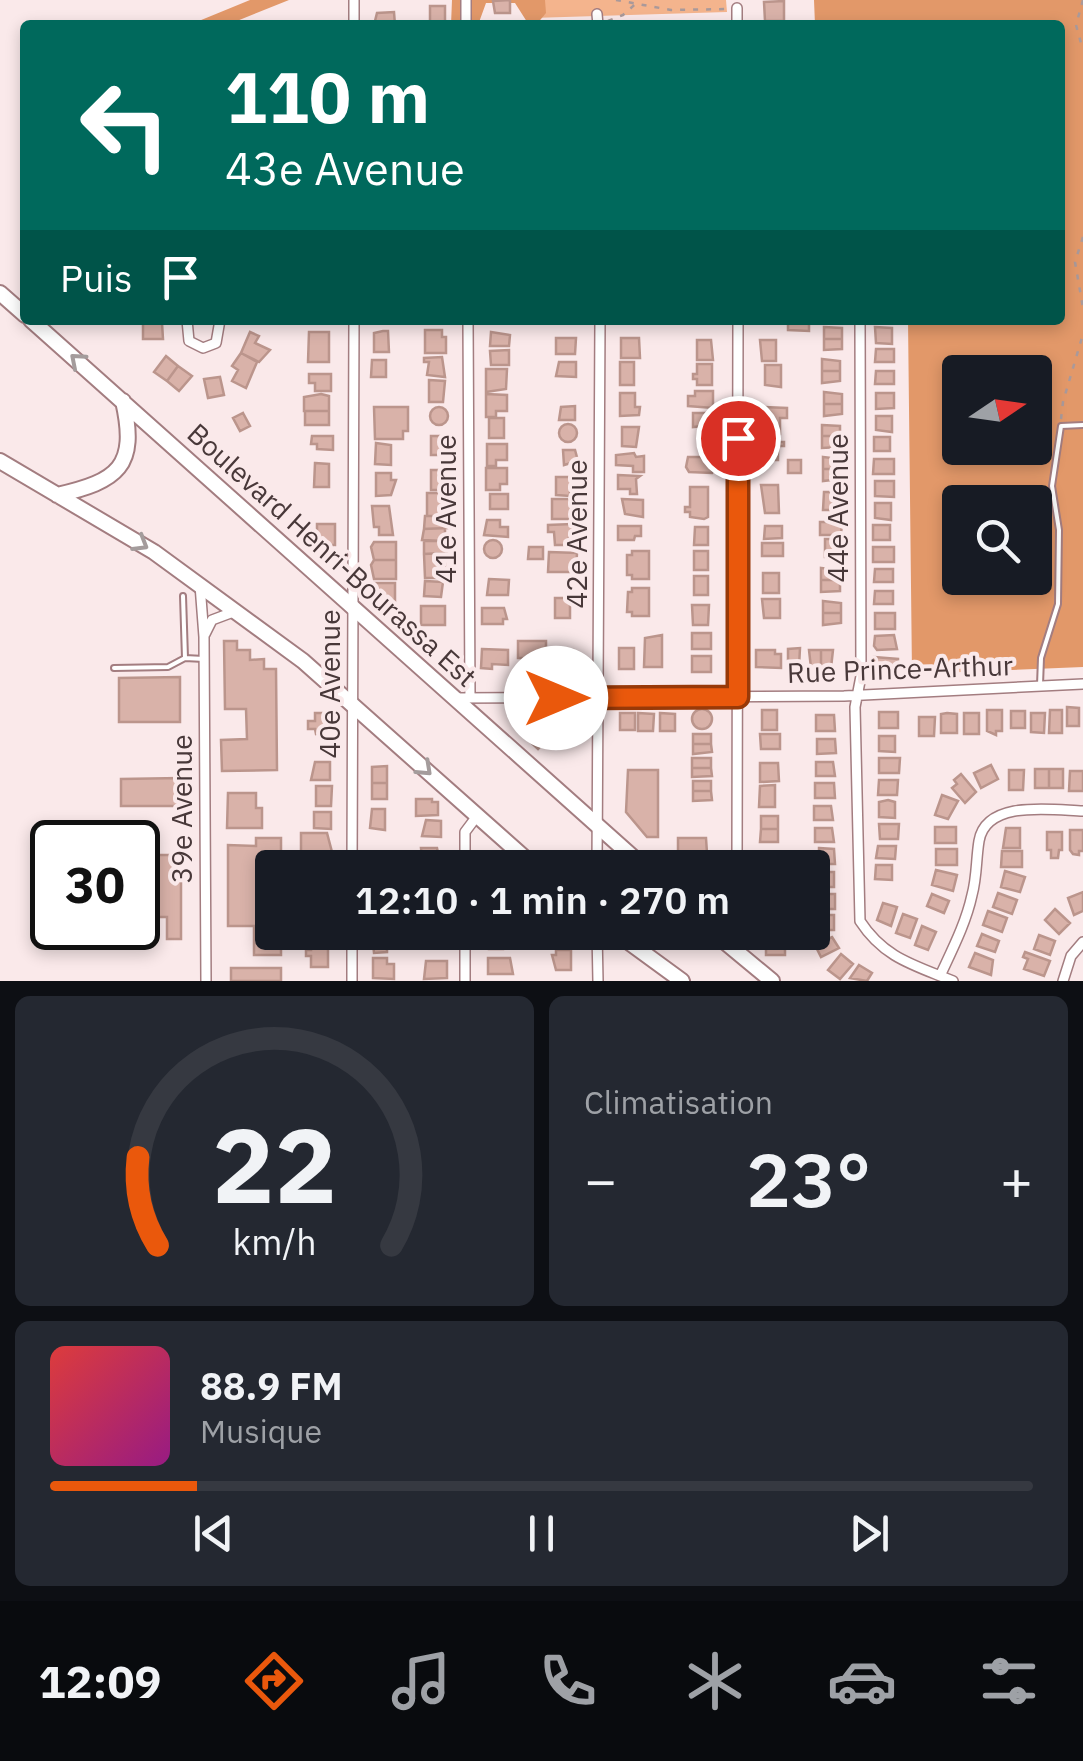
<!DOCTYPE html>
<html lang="fr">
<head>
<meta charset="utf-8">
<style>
	:root { --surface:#171b24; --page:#242831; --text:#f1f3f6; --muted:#9ea1a6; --line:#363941; --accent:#ea580c }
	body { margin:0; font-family:"IBM Plex Sans",sans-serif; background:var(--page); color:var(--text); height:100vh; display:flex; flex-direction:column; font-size:38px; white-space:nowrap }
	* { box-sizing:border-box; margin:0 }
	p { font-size:32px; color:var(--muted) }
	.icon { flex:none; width:55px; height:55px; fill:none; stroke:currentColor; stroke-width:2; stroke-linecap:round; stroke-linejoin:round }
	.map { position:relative; height:981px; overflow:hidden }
	.drawer { display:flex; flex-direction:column; gap:15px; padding:15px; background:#0d0f14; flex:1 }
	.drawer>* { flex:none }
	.guide { position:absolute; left:20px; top:20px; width:1045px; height:305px; border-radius:10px; box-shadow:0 5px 15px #0003; background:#00695c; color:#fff; overflow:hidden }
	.needle { width:65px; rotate:77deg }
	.buttons { position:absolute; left:942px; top:355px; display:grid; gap:20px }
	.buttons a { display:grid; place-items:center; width:110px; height:110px; border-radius:10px; background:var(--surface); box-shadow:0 5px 15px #0003; font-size:50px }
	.speed { position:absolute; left:30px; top:820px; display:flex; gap:20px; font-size:50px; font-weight:700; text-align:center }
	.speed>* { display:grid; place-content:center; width:130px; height:130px; border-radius:50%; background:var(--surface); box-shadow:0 5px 15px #0003; line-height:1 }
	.speed .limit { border:5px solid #111; border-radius:15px; background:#fff; color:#111 }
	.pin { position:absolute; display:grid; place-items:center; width:85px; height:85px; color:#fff; margin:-42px; border:5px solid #fff; border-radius:50%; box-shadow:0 2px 10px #0007 }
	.me { position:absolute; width:110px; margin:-55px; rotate:90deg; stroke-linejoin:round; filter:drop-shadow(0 0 8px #0008) }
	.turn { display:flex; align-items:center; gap:35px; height:210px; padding:0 40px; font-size:45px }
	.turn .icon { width:130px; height:130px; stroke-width:2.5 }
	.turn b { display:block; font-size:70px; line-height:85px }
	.then { display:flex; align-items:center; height:95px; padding:0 40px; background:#0003; gap:20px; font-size:38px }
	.big { font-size:75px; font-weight:600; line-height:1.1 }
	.drawer .card { flex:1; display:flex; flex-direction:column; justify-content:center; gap:15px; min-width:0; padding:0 35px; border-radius:15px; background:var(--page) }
	.drawer .dial { align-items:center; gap:0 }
	.dial svg { height:260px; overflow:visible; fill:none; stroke:var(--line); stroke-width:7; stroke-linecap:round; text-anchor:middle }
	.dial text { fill:var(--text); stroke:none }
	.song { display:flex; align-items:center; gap:30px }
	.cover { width:120px; height:120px; border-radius:15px; background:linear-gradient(135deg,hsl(0 70% 55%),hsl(310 70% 35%)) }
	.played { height:10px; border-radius:5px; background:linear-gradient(90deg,var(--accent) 15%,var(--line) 15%) }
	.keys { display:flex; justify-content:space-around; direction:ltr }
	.heat { display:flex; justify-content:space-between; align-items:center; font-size:55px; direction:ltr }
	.drawer .tiles { flex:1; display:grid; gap:15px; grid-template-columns:1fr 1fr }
	.card:last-child { grid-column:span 2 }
	.trip { position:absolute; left:255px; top:850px; width:575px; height:100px; border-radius:10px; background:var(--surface); box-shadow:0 5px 15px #0003; font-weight:600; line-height:100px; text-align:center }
	.tabs { display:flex; height:160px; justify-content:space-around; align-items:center; background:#090b0e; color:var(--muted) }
	.tabs .icon { width:70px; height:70px }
	.tabs .current { color:var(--accent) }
	.tabs b { font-size:45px; color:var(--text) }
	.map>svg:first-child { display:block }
	.green { fill:#f4b48d }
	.forest { fill:#e29869; fill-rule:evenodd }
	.building { fill:#d9b2a9; stroke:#bb958c; stroke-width:2.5 }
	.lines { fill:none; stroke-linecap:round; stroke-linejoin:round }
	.lane-casing { stroke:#a37d80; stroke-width:8 }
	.street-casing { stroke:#a37d80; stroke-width:12 }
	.primary-casing { stroke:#a37d80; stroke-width:18 }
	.path { stroke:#a9999a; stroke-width:2.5; stroke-dasharray:5 8; stroke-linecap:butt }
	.lane { stroke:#fff; stroke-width:4 }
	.street { stroke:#fff; stroke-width:9 }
	.primary { stroke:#fff; stroke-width:14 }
	.oneway { stroke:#a49c9c }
	.route-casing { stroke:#983908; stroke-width:25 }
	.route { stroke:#ea580c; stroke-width:18 }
	.labels { text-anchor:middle; stroke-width:8; stroke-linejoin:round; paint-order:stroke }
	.street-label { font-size:28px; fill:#483839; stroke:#fae9ea }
</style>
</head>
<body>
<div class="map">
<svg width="1083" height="981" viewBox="0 0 1083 981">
	<rect width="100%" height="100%" fill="#fae9ea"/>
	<!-- green -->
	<path class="green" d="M531,0H726L727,12L532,18Z"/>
	<!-- forest -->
	<path class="forest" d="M250,0H289L227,25H189Z
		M452,0H545L546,13L536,25H529L515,3H486L478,25H451Z
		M814,0H1083V667L912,674L908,320H1060V25H815ZM960,372H1035V448H960ZM960,502H1035V578H960Z"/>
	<!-- building -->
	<path class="building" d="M510,0V13H495L493,1Z
		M784,1V21H765L764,2Z
		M430,6H445V25H430Z
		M394,12L395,25H374L377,13Z
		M788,320H809V331L788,330Z
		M143,323H162L163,339H143Z
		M824,327L842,328V339H824Z
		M875,327L892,328V344L876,343Z
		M425,330H442V337H446V353H425Z
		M383,331H388L389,352H374V333Z
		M250,332L259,336L255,343L270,350L259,362L241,353Z
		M309,332H329V362H308Z
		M491,332L510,335L509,346H490Z
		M556,338H576L575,354H556Z
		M621,338H639L640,358H621Z
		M824,339H842V349L824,350Z
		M697,340H711L713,360H697Z
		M760,340H776V361H762Z
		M876,349H894V362H875Z
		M509,350V365H491L490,351Z
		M241,353L257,362L246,388L232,381L238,370L232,366Z
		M166,356L178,366L167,381L154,372Z
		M442,357L445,377L427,375L429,362H424V358Z
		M822,359L840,361V371H822Z
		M372,360H386V377H371Z
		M559,362H576V377L556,376Z
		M620,362H634V385H620Z
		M697,364H712V385H697V379H693V374H697Z
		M765,365H781V387L765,385Z
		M178,366L192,376L179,391L167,381Z
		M486,369H507L506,389L486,392Z
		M822,371H840V381L822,383Z
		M876,371H894V384H875Z
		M309,374H331V391H315V383H309Z
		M220,377L224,395L208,398L204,379Z
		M429,380L445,381L443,402H429Z
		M695,391H713V408L688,406V396H695Z
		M824,392L842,394V404H824Z
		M620,393H635V407H640L639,415L620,416Z
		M876,393H894V408L876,409Z
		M321,394L329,396V411H304V397Z
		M486,394L507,395V411H496V417H486Z
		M824,404H842V414L824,416Z
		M575,406V420H559L561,407Z
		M430 416a9 9 0 1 1 18 0a9 9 0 1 1-18 0Z
		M374,407H408V431H403V439H375Z
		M764,407L787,408V418H780V434H765Z
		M305,411H329V425H305Z
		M243,413L250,426L240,431L233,418Z
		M693,413H712V425L693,427Z
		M876,416H892V432L876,430Z
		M489,418H504V438H489Z
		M559 433a9 9 0 1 1 18 0a9 9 0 1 1-18 0Z
		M822,425L840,426V436H822Z
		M622,427H639L636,447L622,446Z
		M312,436H333V450L317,449V444H311Z
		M431,436H446V455H431Z
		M822,436H840V447L822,448Z
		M874,437H890V451H874Z
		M764,438H778V442H784V446H778V460H762Z
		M376,443L391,445V465L375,464Z
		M487,444H507V460H496V466H487Z
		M563,450H575L578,461L564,465Z
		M634,453L636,457L644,456V472H633V466L616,465V455Z
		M688,457H712L715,468L712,473L689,472L686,467Z
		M823,457L841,459V469H823Z
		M874,459H894V474H873Z
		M788,460H801V473H788Z
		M315,463L329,464V487H314Z
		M486,468H507V484H500V490H486Z
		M823,469H841V479L823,481Z
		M431,470H446V490H431Z
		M376,473H391V480H396L391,495L376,496Z
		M618,475L640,476L636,479L637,494H630V489H618Z
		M556,477H577V488H570V496L556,495Z
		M875,481H894V497L875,496Z
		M761,485H778L779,513H765Z
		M690,487H708V517L704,519L690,517V512H685V507H690Z
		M824,492H843L839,510H823Z
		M427,493H446L445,516H427Z
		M490,494H508V509H490Z
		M552,499H571V519H552Z
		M622,499L643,500V517L625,514Z
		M875,503H891V520L875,518Z
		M372,506H389L393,535H379V527H374Z
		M425,516H445L447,528L424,529Z
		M487,520H500V527H508V537L484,535Z
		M820,522H842L841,535H820Z
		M317,524H335V545H317Z
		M572,524L573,538H569L570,545H555L554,532H548V525Z
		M873,525H890V540H873Z
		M618,526H641V536H635L634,540H618Z
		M765,526H782V538L764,539Z
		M695,527H708V545H694Z
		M445,528V541L422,540L424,529Z
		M825,539H843L842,557H825Z
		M484 549a9 9 0 1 1 18 0a9 9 0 1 1-18 0Z
		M424,541H445L447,553L424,554Z
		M374,542H396V560H374L371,547Z
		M762,543H783V556H762Z
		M529,547H543V559H528Z
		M873,547H894V562H873Z
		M632,551H649V579H632V575H627V555H632Z
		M694,551H708V570H694Z
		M549,552L577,553L576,572H548Z
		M445,553V578H425L424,554Z
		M374,560H396V579H374L371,565Z
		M821,568L840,570V580H821Z
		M875,569H893V582H874Z
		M763,573H779V593H763Z
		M694,576H708V595H694Z
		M489,579L509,580L508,595H487Z
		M821,580H840V591L821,592Z
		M425,581L443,582L441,597L424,596Z
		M373,583H395V602L378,601L372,595Z
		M632,588H649V616H632V612H627L628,592H632Z
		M875,591H893V604H874Z
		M555,598H570V618H555Z
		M762,599H780V618H764Z
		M823,601L841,603V613H823Z
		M692,605H709L708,625H693Z
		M421,606H445V625H421Z
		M482,608H504L507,619H503V624H482Z
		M823,613H841V623L823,625Z
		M875,613H895V629H875Z
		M692,633H711V649H692Z
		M662,635V667H644L645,638Z
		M894,635L897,649L877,650L874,646L875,636Z
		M224,641H237V650H250V660L264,659V669H276L277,770L222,771L221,740L247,739L246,709H225Z
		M518,641H546V658L542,657V662H522V658H518Z
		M619,648H634V669H619Z
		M800,648L799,667H788V649Z
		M482,649L508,650V665L492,664V669L481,668Z
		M573,650V667H552V651Z
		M756,650H775V654H781V668L756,667Z
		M809,650H821V668H811Z
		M821,650H833L831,668H821Z
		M692,656H711V672H692Z
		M874,657L898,659V672L875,673Z
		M180,677V722H119V678Z
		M1067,707L1079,708V726H1067Z
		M692 719a10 10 0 1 1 20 0a10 10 0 1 1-20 0Z
		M762,710H777V730H762Z
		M987,710H1002V731H996V735L987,731Z
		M1050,710H1062V733H1049Z
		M1011,711H1025V728H1011Z
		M879,712H898V728H879Z
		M315,713H329V731L316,734L315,729H308V721H315Z
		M620,713H635V730H620Z
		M638,713L654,714L653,731H638Z
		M660,713L675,714V731H660Z
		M947,713L957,714V733H941V714Z
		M964,713H979V734H964Z
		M1031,713H1045L1044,733L1031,732Z
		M816,715H834L835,731H816Z
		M544,717L556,729L548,738L535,726Z
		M919,717H935L934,736H919Z
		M534,727L547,739L538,749L525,737Z
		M693,734H711V744H693Z
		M760,734H780V749H761Z
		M879,736H895V752L879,751Z
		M817,739H835L836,753L817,754Z
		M693,744H711L712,752L693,754Z
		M692,758H711V768H692Z
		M879,758H900L899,773H879Z
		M315,762H330V780H311Z
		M816,762H833L835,776H816Z
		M760,763H778L779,781L760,782Z
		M991,765L998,779L981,788L974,773Z
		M387,766V783H372V767Z
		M692,768H711L712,776L692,777Z
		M1035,769H1049V788H1035Z
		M1049,769H1063V788H1049Z
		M628,770H658V837H647L626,812Z
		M1009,770H1024L1023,790H1009Z
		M1070,771H1083V791H1069Z
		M961,774L976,792L965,803L952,788L957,784L954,780Z
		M180,778V806H121V779Z
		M879,780H898L897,795H878Z
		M693,781H711V791H693Z
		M372,783H387V799H372Z
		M815,783H834L835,798H815Z
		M775,785V807H759L760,786Z
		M316,786H332L331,806H316Z
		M693,791H711L712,800L693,801Z
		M228,793H256V808H262V828H227Z
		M942,795L958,801L948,819L935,815Z
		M416,799H432V802H438V815L416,816Z
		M888,800L895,802V818L879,817V802Z
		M814,806H831L833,820H814Z
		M372,809H385V830L370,828Z
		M314,812H331V829L314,828Z
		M761,816H778V829H761Z
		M426,820L441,821V837L422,836Z
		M879,824H899L898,839H880Z
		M935,827H956V843H935Z
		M815,828H832L834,842H815Z
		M1006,828H1020V848H1003Z
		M761,829H778V842H760Z
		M1070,830H1083V851H1079V855L1073,854L1070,850Z
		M1047,832H1062V850H1059L1058,858H1051V850H1047Z
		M301,833H327L332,852H301Z
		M256,838H281V868H272V932H281V955H254V926H228V845L256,846Z
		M678,838H706L708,868H678Z
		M878,846H896L895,859L876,858Z
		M421,848H437L441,868H423Z
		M819,848L834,849L835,864H819Z
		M936,849H957V865H936Z
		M1002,851H1022V867H1001Z
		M762,853H780V866H762Z
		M138,855H181V939H167V917H138Z
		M374,855L387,856V868H374Z
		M876,865H892V880L875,879Z
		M936,870L957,875L953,891L932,885Z
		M1005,871L1025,877L1020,892L1001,887Z
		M813,872H834V887H813Z
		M1083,892V911L1074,915L1068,898Z
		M998,893L1017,900L1012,914L993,907Z
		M815,894H835V909H815Z
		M932,894L949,901L944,913L927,906Z
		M883,903L897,907L891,926L877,920Z
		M1055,909L1070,923L1059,934L1045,920Z
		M988,911L1007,918L1002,932L983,925Z
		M903,914L917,919L910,938L896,933Z
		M813,915H834V930H813Z
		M922,926L936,932L928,950L915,945Z
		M387,932L393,935V943H387V952L374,953L372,933Z
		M489,932H503V949H489Z
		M427,933H444L447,937L445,945L431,946Z
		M982,934L999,941L995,952L977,946Z
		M1039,935L1055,941L1050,955L1034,949Z
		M766,937H785V955H766Z
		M832,937L839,948L821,957L815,945Z
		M311,945H328V967H311V956H306V950H311Z
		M556,950H571V970H556L552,955H556Z
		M1025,952L1050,961L1044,976L1024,969L1028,959L1023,957Z
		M975,953L993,960L991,975L969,967Z
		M841,954L853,964L840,979L828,970Z
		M373,958H387V964H394V979L373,978Z
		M488,958H510L513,974H488Z
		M426,961H447V978L424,979Z
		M859,965L872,973L867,981L850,978Z
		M231,968H281V981H231Z"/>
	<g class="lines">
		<!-- lane casing -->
		<g class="lane-casing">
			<path id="lane" d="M183,596L185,658
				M114,668L168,667L185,658L204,659
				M1040,685L1041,658L1058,604L1059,530L1052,486L1061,426L1083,425"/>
		</g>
		<!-- street casing -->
		<g class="street-casing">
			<path id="street" d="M354,0V25
				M466,0V25
				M737,8V25
				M597,14L598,25
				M187,320L189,341L203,348L216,343L220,320
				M468,320L470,698
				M860,320L861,676L855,707L860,921C884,958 914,965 953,981
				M200,585L204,637L206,981
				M205,634L212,620L236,611
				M456,698L844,696L1083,684
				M352,868L354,320
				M465,868V832L477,816
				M597,868L600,320
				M737,868L738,320
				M597,932L598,981
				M940,976C952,950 966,923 972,895C977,877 976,859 979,841C986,799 1053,810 1083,811
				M352,981V932
				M465,981V932
				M1063,981L1071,956L1083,942"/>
		</g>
		<!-- primary casing -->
		<g class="primary-casing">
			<path id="primary" d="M0,293L25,315
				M31,320L645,868
				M0,461L154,552L303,661L536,868
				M57,495C118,481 138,467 123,401
				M615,932L682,981
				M713,932L772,981"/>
		</g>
		<!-- path -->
		<path class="path" d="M616,0L671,10L728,9
			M1083,0L1076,25L1083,50
			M608,21L623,15L640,0
			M1083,237L1075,262L1083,308
			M1061,419L1063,402L1083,334"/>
		<!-- lane -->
		<use href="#lane" class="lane"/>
		<!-- street -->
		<use href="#street" class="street"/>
		<!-- primary -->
		<use href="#primary" class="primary"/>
	</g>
	<!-- one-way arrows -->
	<defs><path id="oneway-chevron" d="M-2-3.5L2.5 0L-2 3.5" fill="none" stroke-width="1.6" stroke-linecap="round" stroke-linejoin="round" transform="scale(2.5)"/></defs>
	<g class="oneway">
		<use href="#oneway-chevron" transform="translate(77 360) rotate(-139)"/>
		<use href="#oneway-chevron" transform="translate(141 544) rotate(31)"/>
		<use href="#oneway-chevron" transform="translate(425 769) rotate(43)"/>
	</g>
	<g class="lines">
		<!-- route casing -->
		<g class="route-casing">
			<path id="route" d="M556,698L738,697V438"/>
		</g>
		<!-- route -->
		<use href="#route" class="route"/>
	</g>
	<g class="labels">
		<!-- street labels -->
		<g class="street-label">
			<text transform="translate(838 508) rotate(-90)" y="10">44e Avenue</text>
			<text transform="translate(446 509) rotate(-90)" y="10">41e Avenue</text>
			<text transform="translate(577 534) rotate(-90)" y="10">42e Avenue</text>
			<text transform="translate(332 555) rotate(42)" y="10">Boulevard Henri-Bourassa Est</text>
			<text transform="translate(900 669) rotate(-2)" y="10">Rue Prince-Arthur</text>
			<text transform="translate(330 684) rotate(-90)" y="10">40e Avenue</text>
			<text transform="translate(182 809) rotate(-90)" y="10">39e Avenue</text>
		</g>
	</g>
</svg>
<div class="buttons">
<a><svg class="needle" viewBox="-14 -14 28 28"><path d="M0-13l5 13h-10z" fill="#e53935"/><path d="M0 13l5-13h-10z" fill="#9ea1a6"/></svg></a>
<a><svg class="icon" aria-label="search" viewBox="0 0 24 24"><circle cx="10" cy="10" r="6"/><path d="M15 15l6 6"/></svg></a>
</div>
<div class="speed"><div class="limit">30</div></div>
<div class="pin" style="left:738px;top:438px;background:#d93025"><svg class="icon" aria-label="arrive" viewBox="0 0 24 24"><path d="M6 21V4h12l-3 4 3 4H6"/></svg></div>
<svg class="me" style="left:556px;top:698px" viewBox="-20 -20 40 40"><circle r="19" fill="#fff"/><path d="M0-13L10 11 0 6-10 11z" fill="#ea580c"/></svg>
<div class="trip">12:10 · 1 min · 270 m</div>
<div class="guide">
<div class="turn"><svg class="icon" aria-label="left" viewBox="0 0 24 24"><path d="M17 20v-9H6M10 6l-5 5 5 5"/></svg><div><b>110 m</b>43e Avenue</div></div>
<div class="then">Puis<svg class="icon" aria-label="arrive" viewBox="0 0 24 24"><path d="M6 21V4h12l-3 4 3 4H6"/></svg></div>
</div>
</div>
<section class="drawer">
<div class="tiles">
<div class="card dial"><svg viewBox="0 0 100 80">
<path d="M14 69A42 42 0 1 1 86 69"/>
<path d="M14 69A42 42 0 0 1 8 42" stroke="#ea580c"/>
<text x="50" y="56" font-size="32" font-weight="700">22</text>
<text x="50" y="72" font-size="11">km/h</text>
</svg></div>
<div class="card"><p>Climatisation</p>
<div class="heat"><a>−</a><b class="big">23°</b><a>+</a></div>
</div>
<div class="card">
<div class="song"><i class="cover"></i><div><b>88.9 FM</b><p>Musique</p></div></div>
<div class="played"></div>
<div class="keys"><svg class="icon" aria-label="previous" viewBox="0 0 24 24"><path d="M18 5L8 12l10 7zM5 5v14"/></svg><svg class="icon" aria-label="pause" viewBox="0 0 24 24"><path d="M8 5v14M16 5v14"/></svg><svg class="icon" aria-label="next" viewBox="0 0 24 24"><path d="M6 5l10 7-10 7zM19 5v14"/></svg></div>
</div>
</div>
</section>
<nav class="tabs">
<b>12:09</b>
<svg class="icon current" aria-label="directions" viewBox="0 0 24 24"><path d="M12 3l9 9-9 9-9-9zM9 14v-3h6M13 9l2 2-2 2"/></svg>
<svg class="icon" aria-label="music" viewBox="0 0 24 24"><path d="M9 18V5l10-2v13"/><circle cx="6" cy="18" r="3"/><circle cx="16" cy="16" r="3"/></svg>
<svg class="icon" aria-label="phone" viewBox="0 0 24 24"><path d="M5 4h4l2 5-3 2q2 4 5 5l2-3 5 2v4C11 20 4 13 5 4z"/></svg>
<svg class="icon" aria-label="climate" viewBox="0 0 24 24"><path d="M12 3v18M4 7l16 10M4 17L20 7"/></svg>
<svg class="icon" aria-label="car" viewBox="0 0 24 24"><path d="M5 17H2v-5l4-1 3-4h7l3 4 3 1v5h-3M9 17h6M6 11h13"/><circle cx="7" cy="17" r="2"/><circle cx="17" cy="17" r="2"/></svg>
<svg class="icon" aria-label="filters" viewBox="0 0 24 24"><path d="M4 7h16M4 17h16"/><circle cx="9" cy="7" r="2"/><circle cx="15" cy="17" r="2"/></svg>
</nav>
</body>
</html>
